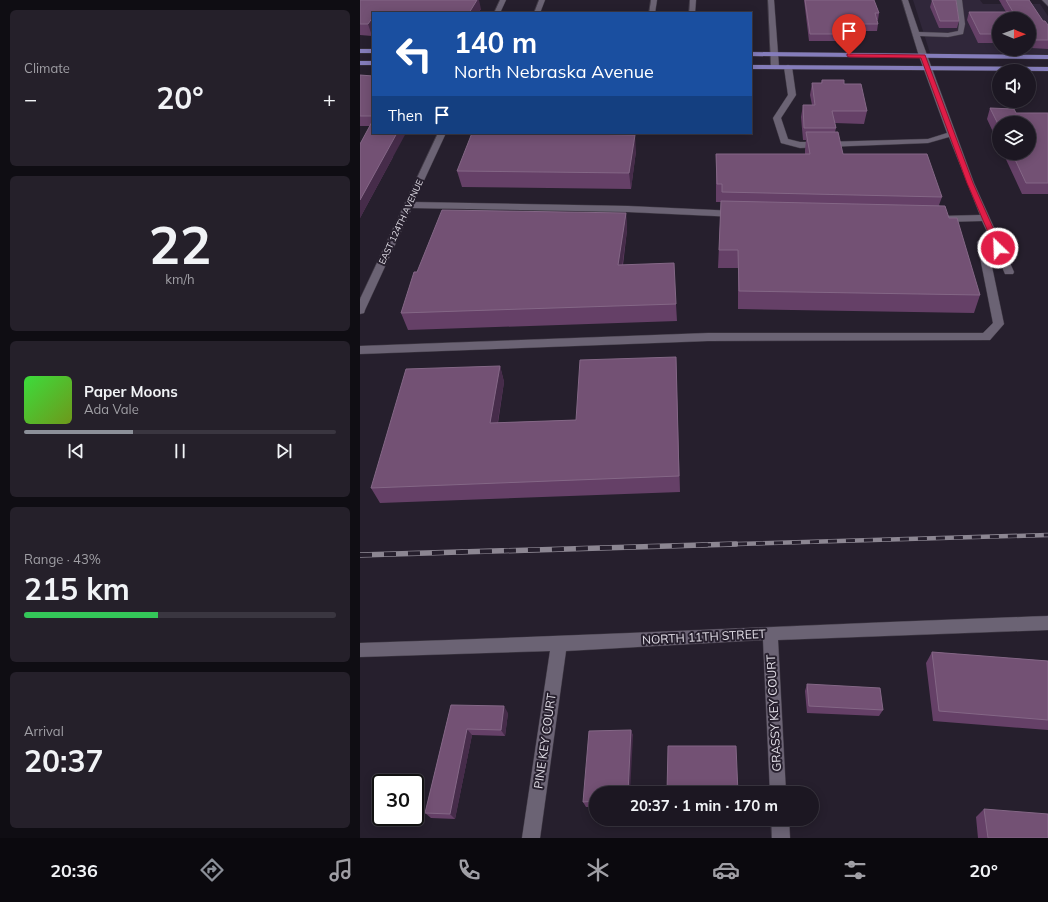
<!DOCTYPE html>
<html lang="en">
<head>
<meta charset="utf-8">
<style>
	:root { --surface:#1c1722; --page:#25202a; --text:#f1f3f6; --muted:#a09fa5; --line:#3a3640; --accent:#8c9099 }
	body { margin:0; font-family:Mulish,sans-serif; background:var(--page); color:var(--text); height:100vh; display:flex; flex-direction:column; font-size:15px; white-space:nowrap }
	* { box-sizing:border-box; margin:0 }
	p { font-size:13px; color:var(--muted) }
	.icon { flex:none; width:22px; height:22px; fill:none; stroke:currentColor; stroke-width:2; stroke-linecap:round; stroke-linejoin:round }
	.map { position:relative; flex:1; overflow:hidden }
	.sheet { display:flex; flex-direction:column; gap:10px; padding:10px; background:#0f0d13; width:360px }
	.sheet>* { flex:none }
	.top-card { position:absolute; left:12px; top:12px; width:380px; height:122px; border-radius:0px; box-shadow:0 2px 10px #0003,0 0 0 1px var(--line); background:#1a4fa0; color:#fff; overflow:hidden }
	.needle { width:26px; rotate:91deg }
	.buttons { position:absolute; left:632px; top:12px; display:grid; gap:8px }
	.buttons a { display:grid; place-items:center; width:44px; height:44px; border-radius:50%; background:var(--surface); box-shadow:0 2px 10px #0003,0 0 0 1px var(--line); font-size:20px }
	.speed { position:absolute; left:12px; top:774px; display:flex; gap:8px; font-size:20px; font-weight:700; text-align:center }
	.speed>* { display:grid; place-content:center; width:52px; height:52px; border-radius:50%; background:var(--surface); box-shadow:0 2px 10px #0003,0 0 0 1px var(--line); line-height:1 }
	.speed .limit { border:2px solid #111; border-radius:6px; background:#fff; color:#111 }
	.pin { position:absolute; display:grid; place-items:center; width:34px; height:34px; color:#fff; margin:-41px -17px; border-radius:50% 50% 50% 0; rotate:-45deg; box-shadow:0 0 4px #0007 }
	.pin .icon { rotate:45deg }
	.me { position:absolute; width:44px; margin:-22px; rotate:336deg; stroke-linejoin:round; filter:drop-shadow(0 0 3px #0008) }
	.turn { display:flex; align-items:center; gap:14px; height:84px; padding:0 16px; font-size:18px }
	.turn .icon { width:52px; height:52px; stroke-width:2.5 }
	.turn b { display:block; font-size:28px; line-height:34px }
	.then { display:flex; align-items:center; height:38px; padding:0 16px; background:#0003; gap:8px; font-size:15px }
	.big { font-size:30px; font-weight:700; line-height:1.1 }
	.sheet .card { flex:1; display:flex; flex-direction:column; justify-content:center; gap:6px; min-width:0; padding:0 14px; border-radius:6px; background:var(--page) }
	.sheet .dial { align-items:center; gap:0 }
	.dial b { font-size:52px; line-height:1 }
	.song { display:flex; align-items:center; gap:12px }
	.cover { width:48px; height:48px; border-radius:6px; background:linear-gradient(135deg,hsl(120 70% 55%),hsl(80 70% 35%)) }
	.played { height:4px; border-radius:2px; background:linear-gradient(90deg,var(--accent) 35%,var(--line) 35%) }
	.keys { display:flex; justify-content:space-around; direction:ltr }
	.heat { display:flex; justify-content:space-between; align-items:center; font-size:22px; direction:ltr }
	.charge { height:6px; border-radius:3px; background:linear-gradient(90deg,#34c759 43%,var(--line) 0) }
	.trip { position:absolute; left:229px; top:786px; width:230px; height:40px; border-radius:20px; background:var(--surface); box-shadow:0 2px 10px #0003,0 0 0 1px var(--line); font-weight:700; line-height:40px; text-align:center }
	.menu { display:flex; height:64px; justify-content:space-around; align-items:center; background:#0b090e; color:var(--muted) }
	.menu .icon { width:28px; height:28px }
	.menu .active { color:var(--accent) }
	.menu b { font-size:18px; color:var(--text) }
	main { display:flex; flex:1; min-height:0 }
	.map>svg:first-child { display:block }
	.built { fill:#30273a; fill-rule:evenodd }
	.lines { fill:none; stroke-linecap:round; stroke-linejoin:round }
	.minor-casing { stroke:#423c47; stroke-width:1 }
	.major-casing { stroke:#423c47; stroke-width:1 }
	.minor { fill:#6b6374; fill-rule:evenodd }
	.major { fill:#857dbb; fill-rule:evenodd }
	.rail-far1-casing { stroke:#8c8692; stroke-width:4.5 }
	.rail-casing { stroke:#8c8692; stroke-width:5.5 }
	.rail-far1 { stroke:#261f2d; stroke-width:3; stroke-dasharray:9; stroke-linecap:butt }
	.rail { stroke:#261f2d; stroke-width:4; stroke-dasharray:12; stroke-linecap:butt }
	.wall { fill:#654067 }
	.shaded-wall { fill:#462c4a }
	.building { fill:#735174; stroke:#846786 }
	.route { fill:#e11d48; stroke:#92132f }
	.labels { text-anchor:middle; stroke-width:4; stroke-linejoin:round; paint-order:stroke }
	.far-street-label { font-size:9px; fill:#e2dee7; stroke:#261f2d }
	.near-street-label { font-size:12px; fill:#e2dee7; stroke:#261f2d }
</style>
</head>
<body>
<main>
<section class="sheet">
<div class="card"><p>Climate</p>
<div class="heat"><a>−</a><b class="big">20°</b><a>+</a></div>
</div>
<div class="card dial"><b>22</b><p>km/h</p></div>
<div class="card">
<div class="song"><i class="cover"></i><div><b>Paper Moons</b><p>Ada Vale</p></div></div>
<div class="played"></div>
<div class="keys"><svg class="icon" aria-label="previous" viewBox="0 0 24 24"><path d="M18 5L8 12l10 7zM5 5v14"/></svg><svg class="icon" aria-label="pause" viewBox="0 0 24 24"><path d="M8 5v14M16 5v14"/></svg><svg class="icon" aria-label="next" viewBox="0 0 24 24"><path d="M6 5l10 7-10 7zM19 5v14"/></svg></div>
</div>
<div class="card"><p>Range · 43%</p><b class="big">215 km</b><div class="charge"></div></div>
<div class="card"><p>Arrival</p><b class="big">20:37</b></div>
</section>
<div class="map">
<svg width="688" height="838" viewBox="0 0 688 838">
	<rect width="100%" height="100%" fill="#261f2d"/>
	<!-- built -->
	<path class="built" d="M553,0H620L623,4H680L688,16V54L570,53ZM639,19H669V49H639Z"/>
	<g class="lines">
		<!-- minor casing -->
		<g class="minor-casing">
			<path id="minor" d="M140,0H146L140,13H134Z
				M179,0H185L180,13H174Z
				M291,0H297L295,13H289Z
				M330,0H336L335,13H329Z
				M408,0H414L419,67L415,69L411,67Z
				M542,0H548L559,32L588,33L598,31L599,24L596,0H602L605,24L603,34L588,37L560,36L614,183L654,272L653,274H645L631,241L627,243L644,324L630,340L348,341L0,354V346L348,333H623L633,323L617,242L628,234L622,221L581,222L576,219L581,216L620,215L589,137L568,143L440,148L421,143L413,118L428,95L424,67L428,65L432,67L436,95L421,118L428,139L440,142H463L568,139L587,133L559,56Z
				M682,0H688V6Z
				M78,133H86L54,202L268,206L376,211L381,214L376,217L268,212L52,208L5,310L4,313L0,314V299Z
				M688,616V630L418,640L426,793H410L403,640L206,651L180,838H162L190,651L0,657V643C229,636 459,624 688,616Z
				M411,819H429L430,838H412Z"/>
		</g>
		<!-- major casing -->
		<g class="major-casing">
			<path id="major" d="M0,49H13V53H0Z
				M391,52L688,55V59L391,56Z
				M0,61H13V65H0Z
				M391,65L688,67V71L391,69Z"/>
		</g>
		<!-- minor -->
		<use href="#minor" class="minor"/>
		<!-- major -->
		<use href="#major" class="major"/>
		<!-- rail-far1 casing -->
		<g class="rail-far1-casing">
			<path id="rail-far1" d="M342,545L688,535"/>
		</g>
		<!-- rail casing -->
		<g class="rail-casing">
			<path id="rail" d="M0,555L376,544"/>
		</g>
		<!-- rail-far1 -->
		<use href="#rail-far1" class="rail-far1"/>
		<!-- rail -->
		<use href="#rail" class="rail"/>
	</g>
	<!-- wall -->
	<path class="wall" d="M0,0L121,9L118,13H13L12,36L0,35Z
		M444,0H514L519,13L518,20H517L518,24L517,31H485L486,34L485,41H449Z
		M572,0L599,21L597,28H579L570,7Z
		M639,0H669L683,21L688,25V49L671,48L669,45V19H639V43H618L607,20L609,12H646Z
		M0,75L13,76V133L33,157L0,218V144L10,126H0Z
		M462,80L484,84L507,111L504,124L475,123L476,128L475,132L483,154L582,197L579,205L589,218L620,295L614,313L378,309V268H358L361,202H356V154H445V150L446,140H443L441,117L443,105H452L450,95L452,83H461Z
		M630,108L656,113H688V194H662L643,153H669L639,123V145L627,119Z
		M181,133H223V135L276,151L271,189L102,187L97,171L180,134Z
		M266,213L267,230L263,265L316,304L317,321L48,330L41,313L57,272Z
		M316,357L320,492L20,503L11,488L140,366L144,382L138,423L216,420Z
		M572,652L688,661V730L573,721L566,663Z
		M447,684L523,710L519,716L447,713L445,691Z
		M91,705L148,713L145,736L112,735L95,819L71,818L65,813Z
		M271,730L273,736L236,793V807H226L223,802Z
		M624,809L688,838H618L616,817Z"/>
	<!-- shaded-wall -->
	<path class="shaded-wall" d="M111,0H119L121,9L118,13H109Z
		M13,17V34L12,36L8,24Z
		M37,133H46L33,157L0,218V200Z
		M217,133H223L219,151L217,134Z
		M275,135L276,151L271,189L269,173Z
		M266,213L267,230L260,282L258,265Z
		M140,366L144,382L135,439L130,423Z
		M144,706L148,713L145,736L141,730Z
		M107,729L112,735L95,819L90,814Z
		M271,730L273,736L270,793H268Z"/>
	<!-- building -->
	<path class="building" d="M0,0H117L109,13H13V17L8,24H0Z
		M445,0H514L519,13H515L518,24H483L486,34H450Z
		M572,0H596L599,21H580Z
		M646,0H669L683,21H685L688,25V40H674L671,35H669V19H639V34H620L609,12H653Z
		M0,75L13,76V116H0Z
		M462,80H484V84H501L507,111H472L476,128H444L443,105H455L452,83H462Z
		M630,108L654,109L656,113H688V183H666L652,153H669V123H639V126Z
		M13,120V133H37L0,200V144Z
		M446,132H478L483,154H567L582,197L362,192V184H357L356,154H450Z
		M112,133L180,134L181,133H217V134L275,135L269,173L97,171Z
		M361,201L585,206L589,218H597L620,295L379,291L378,250H359Z
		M82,210L266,213L258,265L314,263L316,304L41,313L54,272H57Z
		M316,357L319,476L11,488L46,369L140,366L130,423L216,420L220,360Z
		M572,652L688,661V720L579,711Z
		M447,684L520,688L523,710L449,706Z
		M91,705L144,706L141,730L107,729L90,814L65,813Z
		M271,730L268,793H236V801L223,802L229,731Z
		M308,746H376L378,793H307Z
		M624,809L688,814V838H628Z"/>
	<!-- route -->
	<path class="route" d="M487,54L565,55L613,183L642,248L641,249H636L635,248L607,183L561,58L489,57L487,56Z"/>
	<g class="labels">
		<!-- far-street labels -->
		<g class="far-street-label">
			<text transform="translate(41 222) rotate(-65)" y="3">EAST 124TH AVENUE</text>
		</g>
		<!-- near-street labels -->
		<g class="near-street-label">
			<text transform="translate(344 637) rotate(-3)" y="4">NORTH 11TH STREET</text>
			<text transform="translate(414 713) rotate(-93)" y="4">GRASSY KEY COURT</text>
			<text transform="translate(185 741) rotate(-82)" y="4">PINE KEY COURT</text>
		</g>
	</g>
</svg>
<div class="buttons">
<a><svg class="needle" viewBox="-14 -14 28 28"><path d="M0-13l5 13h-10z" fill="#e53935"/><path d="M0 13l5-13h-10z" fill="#a09fa5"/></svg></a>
<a><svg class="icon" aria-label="sound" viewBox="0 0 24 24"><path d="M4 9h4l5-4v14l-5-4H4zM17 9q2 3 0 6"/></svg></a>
<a><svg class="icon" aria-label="layers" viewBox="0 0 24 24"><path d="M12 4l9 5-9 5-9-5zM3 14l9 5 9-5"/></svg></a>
</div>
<div class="speed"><div class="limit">30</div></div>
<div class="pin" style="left:489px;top:55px;background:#d93025"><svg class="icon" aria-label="arrive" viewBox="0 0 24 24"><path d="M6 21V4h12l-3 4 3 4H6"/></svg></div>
<svg class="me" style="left:638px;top:248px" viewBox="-20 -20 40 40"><circle r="17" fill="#e11d48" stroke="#fff" stroke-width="3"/><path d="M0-11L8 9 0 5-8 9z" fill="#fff"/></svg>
<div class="trip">20:37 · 1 min · 170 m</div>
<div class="top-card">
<div class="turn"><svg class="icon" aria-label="left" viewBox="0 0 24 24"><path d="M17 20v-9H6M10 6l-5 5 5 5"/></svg><div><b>140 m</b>North Nebraska Avenue</div></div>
<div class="then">Then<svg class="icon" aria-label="arrive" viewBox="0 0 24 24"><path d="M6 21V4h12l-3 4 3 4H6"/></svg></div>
</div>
</div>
</main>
<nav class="menu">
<b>20:36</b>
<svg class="icon active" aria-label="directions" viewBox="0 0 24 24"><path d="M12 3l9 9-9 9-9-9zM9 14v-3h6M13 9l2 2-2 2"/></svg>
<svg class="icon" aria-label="music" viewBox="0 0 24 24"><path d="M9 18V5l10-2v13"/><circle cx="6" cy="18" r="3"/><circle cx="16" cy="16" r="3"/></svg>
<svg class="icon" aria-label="phone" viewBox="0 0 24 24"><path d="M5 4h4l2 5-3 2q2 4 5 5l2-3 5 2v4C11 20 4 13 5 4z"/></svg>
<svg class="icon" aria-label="climate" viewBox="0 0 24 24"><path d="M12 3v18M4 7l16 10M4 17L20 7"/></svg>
<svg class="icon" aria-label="car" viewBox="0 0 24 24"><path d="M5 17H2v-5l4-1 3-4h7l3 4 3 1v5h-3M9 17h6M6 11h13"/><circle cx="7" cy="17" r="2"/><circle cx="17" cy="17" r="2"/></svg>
<svg class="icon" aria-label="filters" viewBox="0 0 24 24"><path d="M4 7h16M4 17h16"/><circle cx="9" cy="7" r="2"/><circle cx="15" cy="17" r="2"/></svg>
<b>20°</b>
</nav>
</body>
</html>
